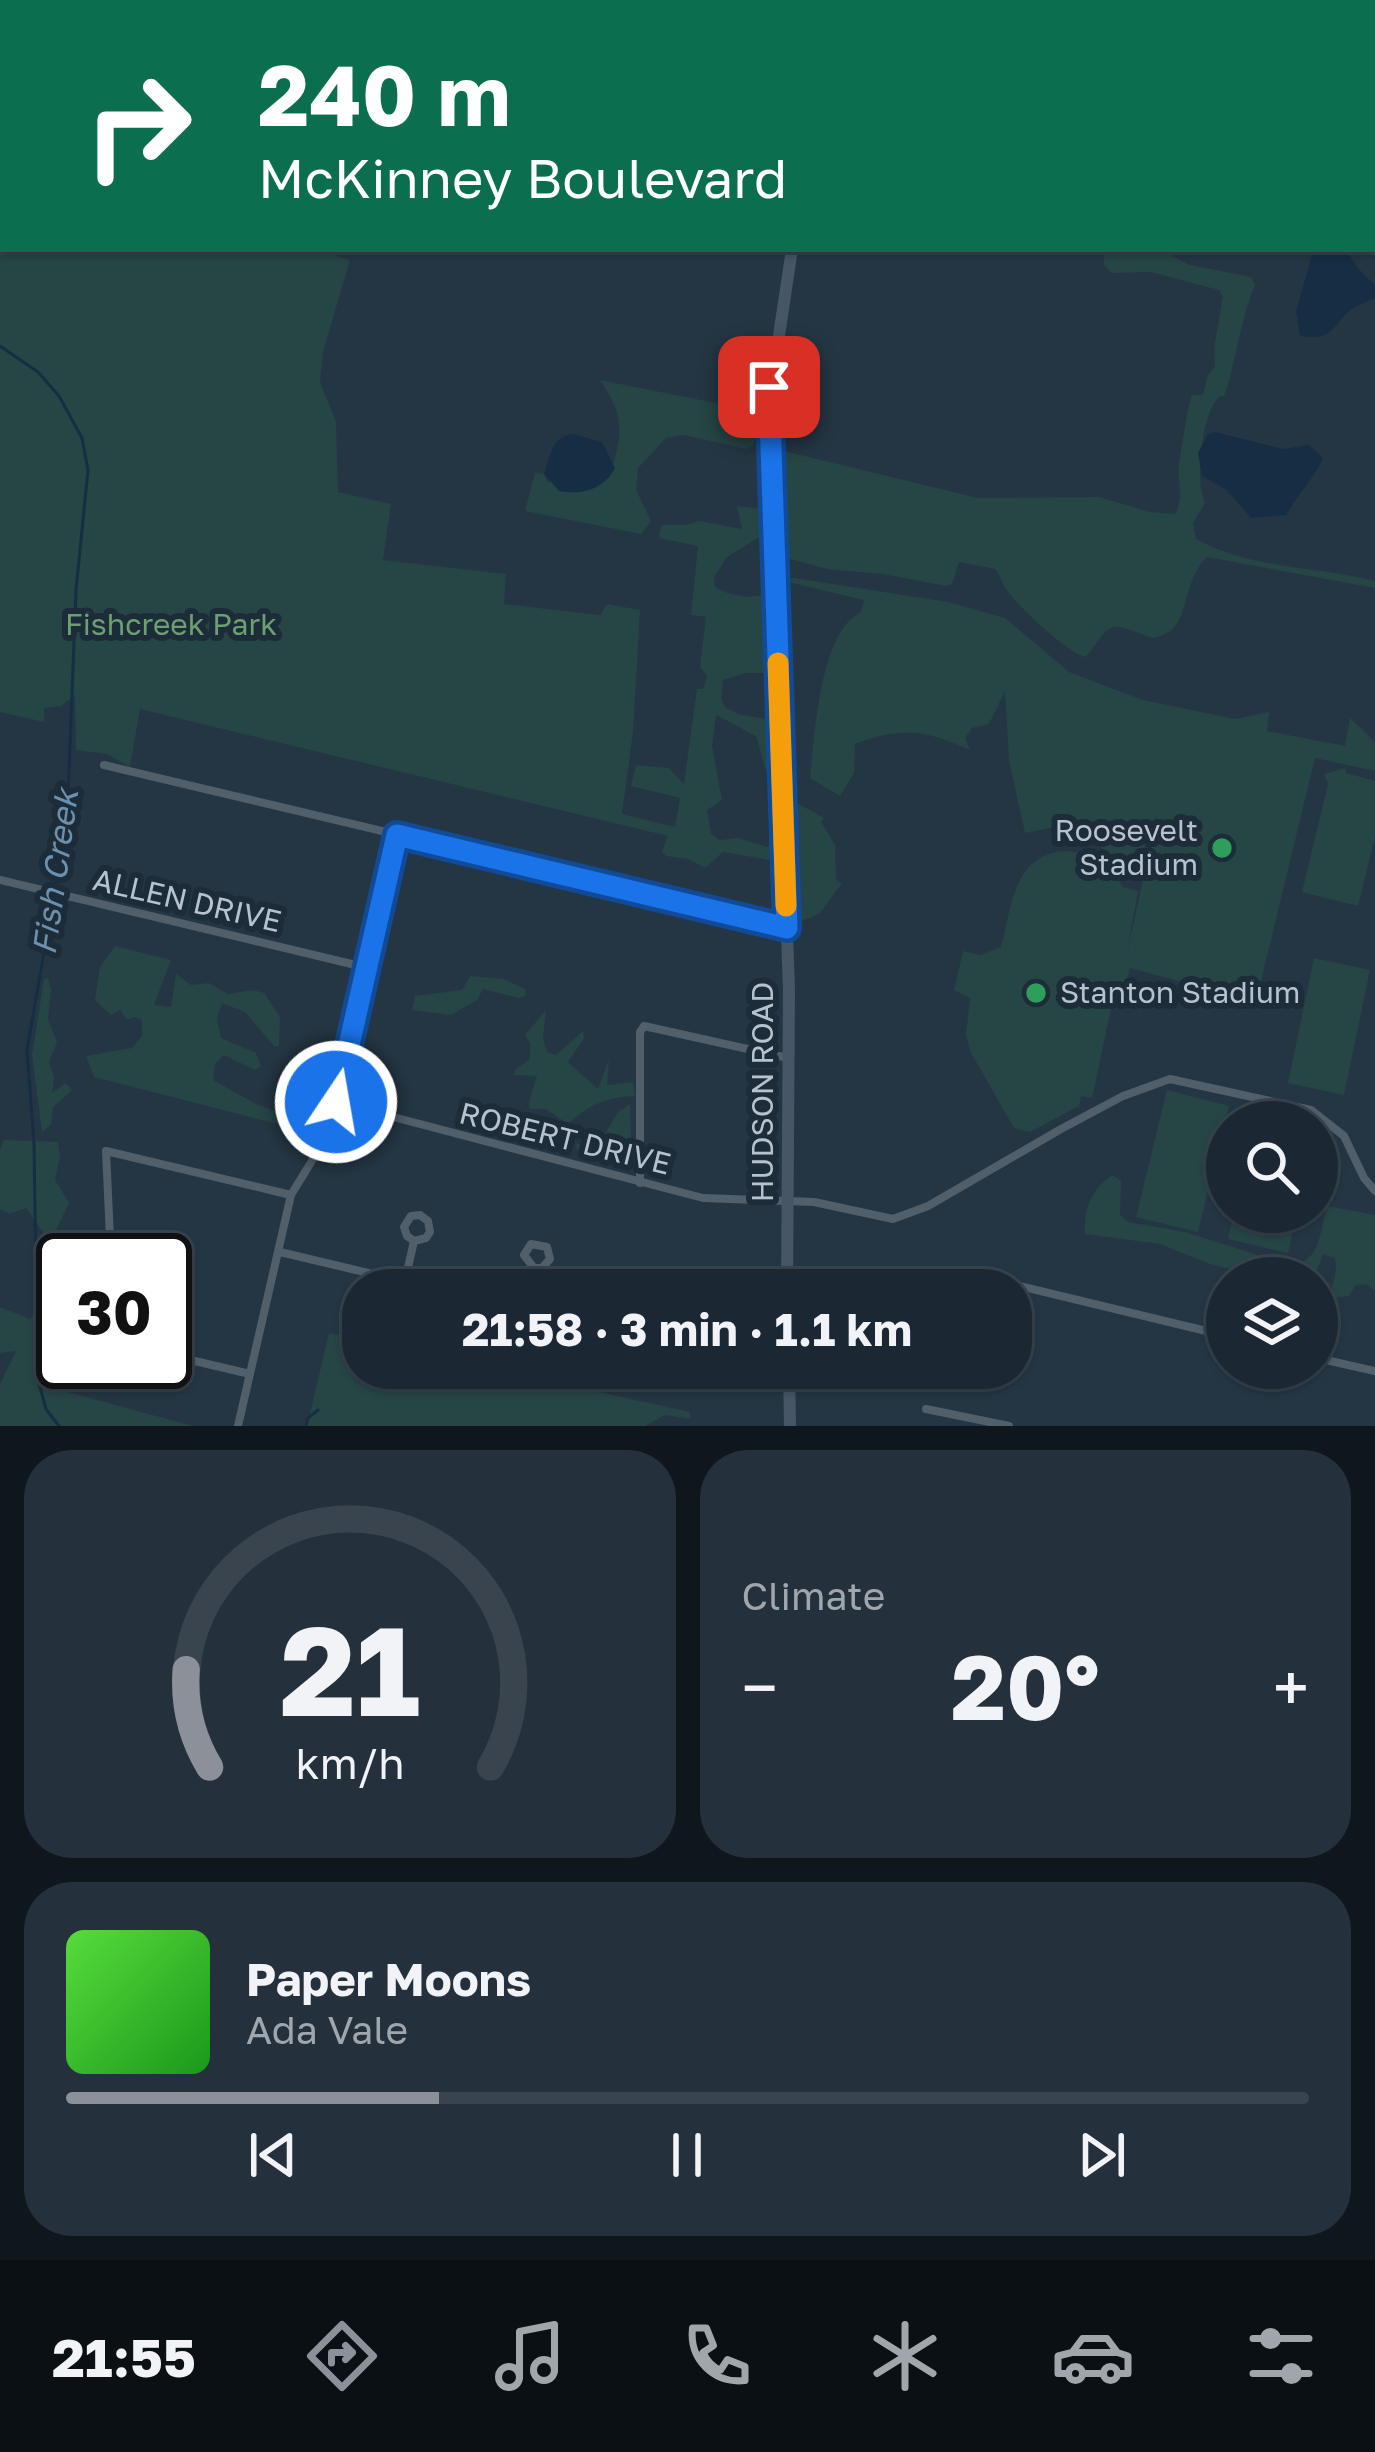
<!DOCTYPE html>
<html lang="en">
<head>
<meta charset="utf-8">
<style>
	:root { --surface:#1b2833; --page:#24303b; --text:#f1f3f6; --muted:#a0a6ac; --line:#39444e; --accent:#8c9099 }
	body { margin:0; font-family:"Golos Text",sans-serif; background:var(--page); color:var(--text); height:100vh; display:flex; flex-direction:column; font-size:45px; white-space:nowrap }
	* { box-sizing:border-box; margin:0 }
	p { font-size:39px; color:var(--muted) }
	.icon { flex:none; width:66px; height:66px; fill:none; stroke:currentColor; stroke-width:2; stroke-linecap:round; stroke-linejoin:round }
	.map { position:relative; height:1426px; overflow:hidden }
	.drawer { display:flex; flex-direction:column; gap:24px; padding:24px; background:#0f161c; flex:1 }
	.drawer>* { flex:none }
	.guide { position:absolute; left:0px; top:0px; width:1377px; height:252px; box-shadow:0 3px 9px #0004,0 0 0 3px var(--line); background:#0b6e4f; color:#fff; overflow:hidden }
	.tools { position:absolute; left:1206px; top:1101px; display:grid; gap:24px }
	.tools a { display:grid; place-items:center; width:132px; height:132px; border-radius:50%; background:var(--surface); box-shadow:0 3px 9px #0004,0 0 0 3px var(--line); font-size:60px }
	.speed { position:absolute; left:36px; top:1233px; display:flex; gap:24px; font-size:60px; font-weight:700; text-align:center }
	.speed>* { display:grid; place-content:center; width:156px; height:156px; border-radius:50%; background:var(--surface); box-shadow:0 3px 9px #0004,0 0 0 3px var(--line); line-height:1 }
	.speed .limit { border:6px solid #111; border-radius:18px; background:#fff; color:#111 }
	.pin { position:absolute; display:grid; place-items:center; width:102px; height:102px; color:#fff; margin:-51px; border-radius:24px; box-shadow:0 6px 18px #0006 }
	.me { position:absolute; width:132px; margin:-66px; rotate:12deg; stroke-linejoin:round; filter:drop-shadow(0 0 9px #0008) }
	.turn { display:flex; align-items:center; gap:42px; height:252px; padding:0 60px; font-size:54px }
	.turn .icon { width:156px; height:156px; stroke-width:2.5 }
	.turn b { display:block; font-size:84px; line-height:102px }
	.big { font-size:90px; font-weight:700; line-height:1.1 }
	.drawer .widget { flex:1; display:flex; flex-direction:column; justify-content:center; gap:18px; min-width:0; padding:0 42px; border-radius:48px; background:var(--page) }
	.drawer .dial { align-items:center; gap:0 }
	.dial svg { height:312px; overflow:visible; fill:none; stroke:var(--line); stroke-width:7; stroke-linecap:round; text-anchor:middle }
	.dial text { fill:var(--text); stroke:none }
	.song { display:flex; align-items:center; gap:36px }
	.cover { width:144px; height:144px; border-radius:18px; background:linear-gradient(135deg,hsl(110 70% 55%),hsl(120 70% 35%)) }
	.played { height:12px; border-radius:6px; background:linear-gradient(90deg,var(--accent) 30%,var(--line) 30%) }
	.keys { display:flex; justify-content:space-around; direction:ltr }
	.heat { display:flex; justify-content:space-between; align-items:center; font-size:66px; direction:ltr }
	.drawer .tiles { flex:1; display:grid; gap:24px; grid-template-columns:1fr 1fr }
	.widget:last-child { grid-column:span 2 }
	.trip { position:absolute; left:342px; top:1269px; width:690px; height:120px; border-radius:48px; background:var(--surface); box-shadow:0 3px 9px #0004,0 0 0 3px var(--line); font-weight:700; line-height:120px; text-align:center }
	.menu { display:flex; height:192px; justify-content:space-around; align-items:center; background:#0b1014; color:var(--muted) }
	.menu .icon { width:84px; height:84px }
	.menu .current { color:var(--accent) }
	.menu b { font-size:54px; color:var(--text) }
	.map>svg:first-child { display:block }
	.green { fill:#264545 }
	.water { fill:#162e43 }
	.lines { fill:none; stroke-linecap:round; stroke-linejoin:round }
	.stream { stroke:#162e43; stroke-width:3 }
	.street { stroke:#515f6b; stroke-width:8 }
	.secondary { stroke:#465667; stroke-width:12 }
	.route-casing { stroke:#114b97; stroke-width:30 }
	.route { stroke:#1a73e8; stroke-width:21 }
	.slow { stroke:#f59e0b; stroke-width:21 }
	.leisure-dot { fill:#2e9e5b; stroke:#1d2c39; stroke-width:4.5 }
	.labels { text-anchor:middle; stroke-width:12; stroke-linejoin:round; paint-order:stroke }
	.park-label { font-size:30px; fill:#6ba071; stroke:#1d2c39 }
	.poi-label { font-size:30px; fill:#b6c2cd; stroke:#1d2c39; text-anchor:end }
	.street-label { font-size:30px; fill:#b6c2cd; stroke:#1d2c39 }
	.water-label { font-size:33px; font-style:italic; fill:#6c91af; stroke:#1d2c39 }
</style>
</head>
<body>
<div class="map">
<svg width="1375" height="1426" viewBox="0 0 1375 1426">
	<rect width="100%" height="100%" fill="#243644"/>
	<!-- green -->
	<path class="green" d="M0,139L3,249H313L350,260L323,352L320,382L336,422L338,492L391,504L383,560L506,574L504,604L600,615L607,604L640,610L633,732L622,814L675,827L680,798L631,786L636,765L669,768L684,784L697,689H703L707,676L700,667L706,617L691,615L698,546L659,538L661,525H686L699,521L742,529L737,506L762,509L761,536L727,557L714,577L715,587C731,597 753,599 771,593L774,673H746L723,680L721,699L725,707L738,714L777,721L779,790L770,785L756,736L716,715L712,746L722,800L707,810L711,834L720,840L738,838L767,847L773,843L772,816L779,811L781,862L723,852L705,868L689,859L666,856L662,852L668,836L140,709L130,767L107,754L76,750L75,695L61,706L44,708V722L0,712Z
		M1104,249H1158L1190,265L1251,277L1255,285C1241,318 1237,354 1227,388C1221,404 1225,389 1215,402C1201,422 1195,482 1205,503L1193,523L1196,539C1250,569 1316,566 1375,581V588L1207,557C1177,587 1195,631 1152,638C1108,621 1114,620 1086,657C1068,654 1013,602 1004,586C1001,580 1000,574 995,569L959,562L952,584L946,586L883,574L827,569L787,558L782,549L778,456L784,451L978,498L1099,497L1150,512L1175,514C1185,496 1177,484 1179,465C1181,452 1188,403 1192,395H1203L1208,375L1215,367L1214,349L1223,296L1219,290L1151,272L1112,273L1104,265Z
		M600,380L761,412L753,446L746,449L684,435L666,438L638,468L636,490L651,521L641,534L525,511L535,473L544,474L547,482L610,477C622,433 626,419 600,380Z
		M794,578L948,602L1005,618L1069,672L1143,700L1235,719L1269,712L1267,731L1345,746L1350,718L1375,742V771L1315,758L1256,1002L1130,968L1124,991L1115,990L1092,1098L1081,1096L1079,1106L1030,1132L1014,1128L971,1053L966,1035L970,998L954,990L963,951L980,955L1001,947C1008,923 1010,892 1025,872C1051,836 1106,851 1123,887L1138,891L1127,953L1158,812L1133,877L1109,861L1086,821L1025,833L1009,760L1005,691L989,724L972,728L965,738L970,750C925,730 903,726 855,744L854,773L840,796L810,778C815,736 819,632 861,612L864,600L784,581Z
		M1345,768L1346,773L1375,781V837L1358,906L1302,892L1328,784L1324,774Z
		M797,803L824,818L821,822L835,845L836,880L842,883L820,913L796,924L792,922L788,812Z
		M115,946L171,960L154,1005L171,1007L176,974L191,985L209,983L228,994L253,990L264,993L280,1017L279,1046L275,1047L245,1012L222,1003L217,1019L221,1038L256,1053L261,1066L255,1070L224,1055L215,1064L213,1080L256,1104L295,1118L289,1102L315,1075L334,1081L321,1135L94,1077L86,1056L132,1048L142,1036V1020L135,1017L127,1020L120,1010L111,1015L95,1000L100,967Z
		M1314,958L1370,970L1344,1095L1288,1083Z
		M470,976L504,979L525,989L526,996L519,998L483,989L477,1000L451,1015L412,1010L415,996L462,990Z
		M48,978L51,990L48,1019L57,1042L49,1061L54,1077L52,1093L66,1083L72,1090L53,1107L51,1125L42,1132L32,1055L44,979Z
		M546,1010L543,1039L547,1052L556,1055L583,1031L584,1038L568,1062L598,1089L609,1059L607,1085L633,1082L635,1096C607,1097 588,1105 568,1124L546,1109H530L529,1101L537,1076L514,1075L515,1070L530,1059V1043L525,1035Z
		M1167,1090L1229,1106L1198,1232L1136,1217Z
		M630,1104L632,1166L578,1150L575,1145L603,1137L618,1112Z
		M4,1140L58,1142L60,1156L55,1180L69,1203L50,1242L26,1208L9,1214L0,1209V1149Z
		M1113,1175L1121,1181L1120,1215L1128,1222L1185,1232L1283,1263C1321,1268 1319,1235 1327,1206L1375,1215V1291L1366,1284L1356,1285L1349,1296L1335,1298L1331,1322L1324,1324C1322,1300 1340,1281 1335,1258L1323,1254L1314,1278H1268L1210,1264L1160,1244L1085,1234C1084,1209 1091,1188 1113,1175Z
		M1234,1212H1297L1288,1253L1228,1239Z
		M0,1307L30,1319L33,1315L64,1391L193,1426H0V1384L16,1351L0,1353Z
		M329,1333L363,1340V1368H489L690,1412V1419L665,1415L645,1426H307Z"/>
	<!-- water -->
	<path class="water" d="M1314,249C1364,249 1343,261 1375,284V298C1367,302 1354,306 1348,312C1331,329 1331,341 1300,336L1296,311Z
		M1215,432L1283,449L1309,445L1323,458C1313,480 1298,494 1286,515L1251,518L1227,490L1202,476L1198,453L1208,434Z
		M573,434L602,442L615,468C603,490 582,495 559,491L544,474C550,456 552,436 573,434Z"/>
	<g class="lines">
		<!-- stream -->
		<path class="stream" d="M0,346L38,372L59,396L82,438L88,470L76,590L67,821L27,1050L34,1144L36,1274L43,1324L37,1376L46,1409L59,1426
			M306,1426L308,1418L318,1410"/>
		<!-- street -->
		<path class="street" d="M294,0L302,3
			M145,3L158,0
			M0,13L3,14
			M104,765L786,927
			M0,880L364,967
			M336,1102L703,1198L814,1202L893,1219L928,1206L1061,1129L1123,1096L1170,1079L1311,1110L1344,1136L1364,1178L1375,1191
			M640,1183V1032L644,1026L788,1058
			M280,1252L440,1290
			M111,1260L106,1151L291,1195
			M405,1281L414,1241L407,1236L404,1227L411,1216L420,1215L428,1221L430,1232L426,1238L414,1241
			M1011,1284L1227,1336
			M529,1290L534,1268L524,1255L531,1244L547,1247L550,1259L542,1268H534
			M646,1290L645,1279L655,1271L667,1276L668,1290
			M165,1354L250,1374
			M1317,1358L1375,1371
			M926,1409L1009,1426
			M238,1426L291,1195L324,1141L336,1102L397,835"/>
		<!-- secondary -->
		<path class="secondary" d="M836,3V0
			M787,1290L789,990L768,409L792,249
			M789,1368L790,1426"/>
	</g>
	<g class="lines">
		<!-- route casing -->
		<g class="route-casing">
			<path id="route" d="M336,1102L397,835L787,928L769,387"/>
		</g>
		<!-- route -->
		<use href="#route" class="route"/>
		<!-- slow -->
		<path class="slow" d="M778,663L786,906"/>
	</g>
	<!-- markers -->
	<g class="leisure-dot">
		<circle cx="1222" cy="848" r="12"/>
		<circle cx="1036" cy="993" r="12"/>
	</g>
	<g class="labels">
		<!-- park labels -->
		<g class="park-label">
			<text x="171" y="635">Fishcreek Park</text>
		</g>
		<!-- poi labels -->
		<g class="poi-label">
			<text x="1198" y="841">Roosevelt<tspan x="1198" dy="34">Stadium</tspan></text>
			<text x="1060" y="1003" text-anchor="start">Stanton Stadium</text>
		</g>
		<!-- street labels -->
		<g class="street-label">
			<text transform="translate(187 901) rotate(13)" y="10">ALLEN DRIVE</text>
			<text transform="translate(763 1092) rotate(-90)" y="10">HUDSON ROAD</text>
			<text transform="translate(565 1139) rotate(14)" y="10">ROBERT DRIVE</text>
		</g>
		<!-- water labels -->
		<g class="water-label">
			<text transform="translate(55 872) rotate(-82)" y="12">Fish Creek</text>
		</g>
	</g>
</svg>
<div class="tools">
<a><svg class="icon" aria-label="search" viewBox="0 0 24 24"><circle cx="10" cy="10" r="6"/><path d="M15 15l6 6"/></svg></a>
<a><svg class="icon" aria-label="layers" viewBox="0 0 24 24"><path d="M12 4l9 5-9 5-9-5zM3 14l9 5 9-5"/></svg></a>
</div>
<div class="speed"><div class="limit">30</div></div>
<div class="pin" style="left:769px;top:387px;background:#d93025"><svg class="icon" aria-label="arrive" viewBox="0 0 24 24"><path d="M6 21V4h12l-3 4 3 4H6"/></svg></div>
<svg class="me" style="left:336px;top:1102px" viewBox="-20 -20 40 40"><circle r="17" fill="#1a73e8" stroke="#fff" stroke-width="3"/><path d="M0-11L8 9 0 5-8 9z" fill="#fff"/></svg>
<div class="trip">21:58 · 3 min · 1.1 km</div>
<div class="guide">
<div class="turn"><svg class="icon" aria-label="right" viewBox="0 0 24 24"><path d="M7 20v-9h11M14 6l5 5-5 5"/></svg><div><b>240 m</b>McKinney Boulevard</div></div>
</div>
</div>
<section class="drawer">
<div class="tiles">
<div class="widget dial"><svg viewBox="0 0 100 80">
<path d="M14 69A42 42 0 1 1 86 69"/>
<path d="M14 69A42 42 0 0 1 8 44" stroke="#8c9099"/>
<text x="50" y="56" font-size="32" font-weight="700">21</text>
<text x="50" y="72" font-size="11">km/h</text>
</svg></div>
<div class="widget"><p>Climate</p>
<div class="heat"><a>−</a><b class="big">20°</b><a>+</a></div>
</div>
<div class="widget">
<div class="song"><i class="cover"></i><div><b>Paper Moons</b><p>Ada Vale</p></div></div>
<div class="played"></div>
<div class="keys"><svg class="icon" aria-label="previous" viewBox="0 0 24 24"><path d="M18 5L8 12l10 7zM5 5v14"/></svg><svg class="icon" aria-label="pause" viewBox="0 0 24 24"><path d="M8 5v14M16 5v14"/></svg><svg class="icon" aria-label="next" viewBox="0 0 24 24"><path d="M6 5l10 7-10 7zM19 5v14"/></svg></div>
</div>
</div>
</section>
<nav class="menu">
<b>21:55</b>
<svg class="icon current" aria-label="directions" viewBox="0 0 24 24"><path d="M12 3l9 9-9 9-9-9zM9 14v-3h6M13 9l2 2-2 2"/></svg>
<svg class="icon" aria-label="music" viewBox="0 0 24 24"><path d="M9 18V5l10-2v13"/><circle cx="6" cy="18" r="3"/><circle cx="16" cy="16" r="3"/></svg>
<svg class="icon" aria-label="phone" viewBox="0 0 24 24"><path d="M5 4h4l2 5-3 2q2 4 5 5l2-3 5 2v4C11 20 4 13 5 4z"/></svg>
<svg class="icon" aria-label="climate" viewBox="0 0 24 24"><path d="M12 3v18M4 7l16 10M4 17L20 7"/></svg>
<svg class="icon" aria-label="car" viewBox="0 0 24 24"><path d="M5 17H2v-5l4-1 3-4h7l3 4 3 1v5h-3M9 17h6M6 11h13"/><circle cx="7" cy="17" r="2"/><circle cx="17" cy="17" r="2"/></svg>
<svg class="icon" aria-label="filters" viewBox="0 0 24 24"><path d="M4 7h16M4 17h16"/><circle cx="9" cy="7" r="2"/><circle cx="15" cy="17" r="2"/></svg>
</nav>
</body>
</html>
